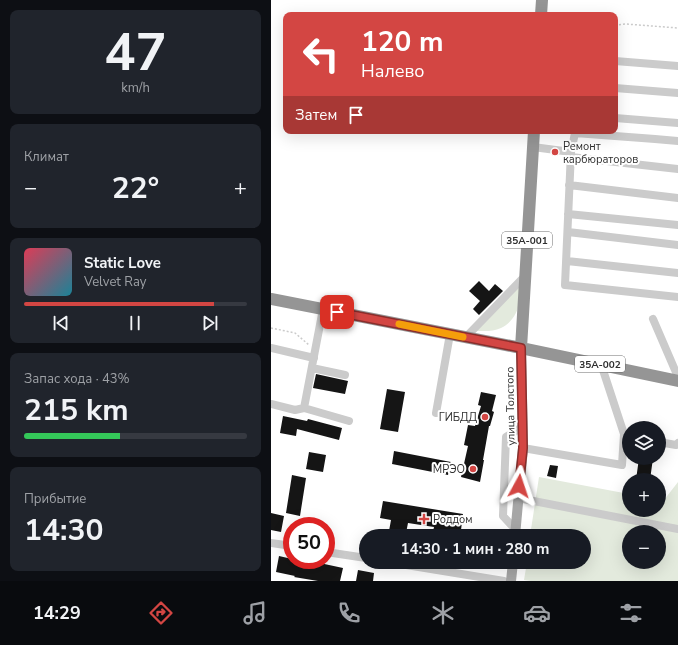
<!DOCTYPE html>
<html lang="ru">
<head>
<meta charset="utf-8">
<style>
	:root { --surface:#171b24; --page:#20242c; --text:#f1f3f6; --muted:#9ea1a6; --line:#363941; --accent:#d34643 }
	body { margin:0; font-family:"Nunito Sans",sans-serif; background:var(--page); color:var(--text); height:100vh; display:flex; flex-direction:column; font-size:15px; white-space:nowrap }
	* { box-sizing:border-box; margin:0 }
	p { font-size:13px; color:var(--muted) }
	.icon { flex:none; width:22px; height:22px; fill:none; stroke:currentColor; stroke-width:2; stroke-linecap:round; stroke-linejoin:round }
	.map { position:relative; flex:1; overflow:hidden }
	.side { display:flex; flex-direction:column; gap:10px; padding:10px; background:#0d0f14; width:271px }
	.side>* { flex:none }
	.top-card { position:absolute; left:12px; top:12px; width:335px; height:122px; border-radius:8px; box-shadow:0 4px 16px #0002; background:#d34643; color:#fff; overflow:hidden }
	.buttons { position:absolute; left:351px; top:421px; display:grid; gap:8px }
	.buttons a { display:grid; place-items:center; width:44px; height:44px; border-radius:50%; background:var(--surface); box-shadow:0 4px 16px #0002; font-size:20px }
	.speed { position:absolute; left:12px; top:517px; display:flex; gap:8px; font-size:20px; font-weight:700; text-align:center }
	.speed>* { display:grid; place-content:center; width:52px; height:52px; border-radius:50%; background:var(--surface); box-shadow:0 4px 16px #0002; line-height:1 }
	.speed .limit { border:6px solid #d22; background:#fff; color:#111 }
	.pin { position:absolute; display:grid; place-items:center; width:34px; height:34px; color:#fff; margin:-17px; border-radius:8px; box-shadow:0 2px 6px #0006 }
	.me { position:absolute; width:44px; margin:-22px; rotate:5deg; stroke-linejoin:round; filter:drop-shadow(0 0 3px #0008) }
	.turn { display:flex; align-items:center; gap:14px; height:84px; padding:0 12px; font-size:18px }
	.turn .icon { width:52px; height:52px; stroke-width:2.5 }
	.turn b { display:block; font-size:28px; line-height:34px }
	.then { display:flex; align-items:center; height:38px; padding:0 12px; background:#0003; gap:8px; font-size:15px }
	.big { font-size:30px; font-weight:700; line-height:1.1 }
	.side .tile { flex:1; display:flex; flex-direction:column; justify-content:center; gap:6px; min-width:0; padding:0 14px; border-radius:8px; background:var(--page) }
	.side .dial { align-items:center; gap:0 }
	.dial b { font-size:52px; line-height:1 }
	.song { display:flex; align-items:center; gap:12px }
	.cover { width:48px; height:48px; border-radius:6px; background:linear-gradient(135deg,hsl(350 70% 55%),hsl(190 70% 35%)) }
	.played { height:4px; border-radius:2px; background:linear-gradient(90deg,var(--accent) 85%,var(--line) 85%) }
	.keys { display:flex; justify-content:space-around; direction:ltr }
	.heat { display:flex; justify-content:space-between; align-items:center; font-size:22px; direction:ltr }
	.charge { height:6px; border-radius:3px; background:linear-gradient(90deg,#34c759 43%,var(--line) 0) }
	.trip { position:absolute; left:88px; top:529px; width:232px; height:40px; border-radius:20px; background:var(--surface); box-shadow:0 4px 16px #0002; font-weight:700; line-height:40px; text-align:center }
	.tabs { display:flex; height:64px; justify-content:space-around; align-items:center; background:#090b0e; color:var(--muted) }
	.tabs .icon { width:28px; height:28px }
	.tabs .active { color:var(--accent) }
	.tabs b { font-size:18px; color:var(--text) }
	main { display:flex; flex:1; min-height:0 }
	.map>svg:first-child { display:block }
	.green { fill:#e3eadd; fill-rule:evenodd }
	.building { fill:#151515 }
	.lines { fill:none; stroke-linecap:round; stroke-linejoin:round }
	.path { stroke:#cbcbcb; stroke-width:1.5; stroke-dasharray:2 2; stroke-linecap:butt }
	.minor { stroke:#cbcbcb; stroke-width:8 }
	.major { stroke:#a6a6a6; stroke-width:10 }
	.highway { stroke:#959595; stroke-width:12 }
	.route-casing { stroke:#892e2c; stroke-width:10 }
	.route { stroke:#d34643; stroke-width:7 }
	.slow { stroke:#f59e0b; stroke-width:7 }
	.poi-dot { fill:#d34643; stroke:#fff; stroke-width:1.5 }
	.labels { text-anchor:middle; stroke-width:4; stroke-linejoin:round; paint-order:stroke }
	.shield { fill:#fff; stroke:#6d6d6d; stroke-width:1 }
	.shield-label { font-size:10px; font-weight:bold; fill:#2e2e2e }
	.poi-label { font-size:11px; fill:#2e2e2e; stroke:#fff; text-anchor:start }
	.street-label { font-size:11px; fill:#2e2e2e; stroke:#fff }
</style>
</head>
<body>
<main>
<section class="side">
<div class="tile dial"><b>47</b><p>km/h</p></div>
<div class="tile"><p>Климат</p>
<div class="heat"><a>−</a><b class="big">22°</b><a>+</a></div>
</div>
<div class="tile">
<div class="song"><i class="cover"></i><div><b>Static Love</b><p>Velvet Ray</p></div></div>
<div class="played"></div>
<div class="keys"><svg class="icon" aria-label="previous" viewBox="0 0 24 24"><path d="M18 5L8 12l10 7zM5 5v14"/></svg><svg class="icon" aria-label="pause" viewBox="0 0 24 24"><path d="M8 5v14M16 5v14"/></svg><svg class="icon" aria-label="next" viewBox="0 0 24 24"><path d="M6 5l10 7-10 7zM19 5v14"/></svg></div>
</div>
<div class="tile"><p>Запас хода · 43%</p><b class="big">215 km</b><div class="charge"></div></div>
<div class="tile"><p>Прибытие</p><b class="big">14:30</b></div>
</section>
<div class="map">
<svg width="407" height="581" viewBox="0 0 407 581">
	<rect width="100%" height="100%" fill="#fff"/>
	<!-- green -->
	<path class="green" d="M250,285C250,291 250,296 249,301C247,312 240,324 230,328C222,332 213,331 205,331Z
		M268,477L358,494V510H388V499L393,500L407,482V581H260L253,580L256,562H313V536H259ZM358,532H388V562H358Z"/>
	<!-- building -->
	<path class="building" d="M208,281L218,291L224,284L232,291L208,315L202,309L209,301L198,291Z
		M45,374L77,381L74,394L42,388Z
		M116,389L134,392L127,432L109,429Z
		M210,392L225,395L221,411L223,412L219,426H218L212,460H213L209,482L190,477L197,446L193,445L197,425L204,426L210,406L207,405Z
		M12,416L36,421L37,419L71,428L68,440L26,429L25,436L9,433Z
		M123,451L180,462L177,475L121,464Z
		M38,452L55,455L52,472L35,469Z
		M368,458H382L379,480H365Z
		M279,465L287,466L285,478L276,476Z
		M21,475L35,478L29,516L15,513Z
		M112,501L192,514L190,530L181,529L180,536H161L163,527L137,523L135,533L118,531L120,520L109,518Z
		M0,513L13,516L10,532L0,530Z
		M8,556L21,559L22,560L44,564V562L72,568L69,581H47L23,577L24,576L5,572Z
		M87,570L103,573L102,581H85Z"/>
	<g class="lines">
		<!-- path -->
		<path class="path" d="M344,25L355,24L407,28
			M0,328L24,333L38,345"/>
		<!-- minor -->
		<path class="minor" d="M344,61L407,66
			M344,88L407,93
			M344,118L407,123
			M407,141L384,139L304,133L300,152L294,285L407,297
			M262,147L300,152
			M300,157L407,169
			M298,185L407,198
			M297,214L407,225
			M297,232L407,245
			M296,261L407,273
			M52,309L33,408L78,421
			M382,319L407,377
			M195,337L254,276
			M0,348L43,358
			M330,364L353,434L357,435
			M41,368L74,375
			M0,404L24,410L33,408
			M165,413L179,334
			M388,442L405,445L407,443
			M252,448L351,465L353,434
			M247,498L407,529
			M245,530L232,516L235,437L251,427
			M0,543L21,546
			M55,552L95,558
			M117,562L233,581"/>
		<!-- major -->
		<path class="major" d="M244,536L252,448L250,348
			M240,581L242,562"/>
		<!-- highway -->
		<path class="highway" d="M270,15L271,0
			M0,299L250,348L407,381
			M250,348L263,131"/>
	</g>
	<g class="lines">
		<!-- route casing -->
		<g class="route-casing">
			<path id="route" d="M66,312L250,348L252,448L248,486"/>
		</g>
		<!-- route -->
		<use href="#route" class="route"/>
		<!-- slow -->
		<path class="slow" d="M128,324L192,337"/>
	</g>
	<!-- markers -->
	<g class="poi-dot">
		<circle cx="284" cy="152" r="4"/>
		<circle cx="214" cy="417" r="4"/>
		<circle cx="202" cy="469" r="4"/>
		<path d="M151 513h4v4h4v4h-4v4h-4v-4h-4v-4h4z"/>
	</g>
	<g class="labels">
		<!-- shield labels -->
		<g class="shield">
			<rect x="231" y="232" width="50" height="16" rx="3"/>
			<rect x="304" y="356" width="50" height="16" rx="3"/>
		</g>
		<g class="shield-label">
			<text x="256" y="244">35А-001</text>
			<text x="329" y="368">35А-002</text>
		</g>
		<!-- poi labels -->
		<g class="poi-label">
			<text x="292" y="150">Ремонт<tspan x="292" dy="13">карбюраторов</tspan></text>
			<text x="206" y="421" text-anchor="end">ГИБДД</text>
			<text x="194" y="473" text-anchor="end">МРЭО</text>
			<text x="162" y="523">Роддом</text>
		</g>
		<!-- street labels -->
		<g class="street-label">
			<text transform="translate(239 406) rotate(-91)" y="4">улица Толстого</text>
		</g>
	</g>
</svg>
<div class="buttons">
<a><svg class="icon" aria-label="layers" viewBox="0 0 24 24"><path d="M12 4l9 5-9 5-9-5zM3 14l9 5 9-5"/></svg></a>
<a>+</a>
<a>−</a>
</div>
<div class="speed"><div class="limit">50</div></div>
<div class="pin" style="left:66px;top:312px;background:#d93025"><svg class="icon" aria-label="arrive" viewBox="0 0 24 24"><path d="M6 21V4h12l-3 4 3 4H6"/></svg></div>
<svg class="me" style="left:248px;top:486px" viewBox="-20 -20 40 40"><path d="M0-17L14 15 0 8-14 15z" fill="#d34643" stroke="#fff" stroke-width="4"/></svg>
<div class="trip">14:30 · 1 мин · 280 m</div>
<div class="top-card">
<div class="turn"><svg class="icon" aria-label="left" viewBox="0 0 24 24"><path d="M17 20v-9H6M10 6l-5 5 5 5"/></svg><div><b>120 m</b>Налево</div></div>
<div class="then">Затем<svg class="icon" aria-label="arrive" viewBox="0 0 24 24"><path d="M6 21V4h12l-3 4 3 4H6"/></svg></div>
</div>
</div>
</main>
<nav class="tabs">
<b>14:29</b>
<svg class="icon active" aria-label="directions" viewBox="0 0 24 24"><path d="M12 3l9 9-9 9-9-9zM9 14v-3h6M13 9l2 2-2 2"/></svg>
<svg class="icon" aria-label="music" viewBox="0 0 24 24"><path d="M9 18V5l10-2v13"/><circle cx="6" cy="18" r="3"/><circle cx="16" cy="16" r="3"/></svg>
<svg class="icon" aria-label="phone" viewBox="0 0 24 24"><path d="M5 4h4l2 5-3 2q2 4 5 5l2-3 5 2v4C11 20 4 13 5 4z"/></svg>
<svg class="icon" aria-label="climate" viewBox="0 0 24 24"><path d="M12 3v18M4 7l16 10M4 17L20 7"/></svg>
<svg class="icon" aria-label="car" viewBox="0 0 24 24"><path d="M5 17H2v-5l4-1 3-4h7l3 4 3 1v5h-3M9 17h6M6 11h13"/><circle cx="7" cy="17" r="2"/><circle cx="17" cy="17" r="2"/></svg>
<svg class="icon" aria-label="filters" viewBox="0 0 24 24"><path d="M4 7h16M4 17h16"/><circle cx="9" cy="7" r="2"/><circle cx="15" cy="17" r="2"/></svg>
</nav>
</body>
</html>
